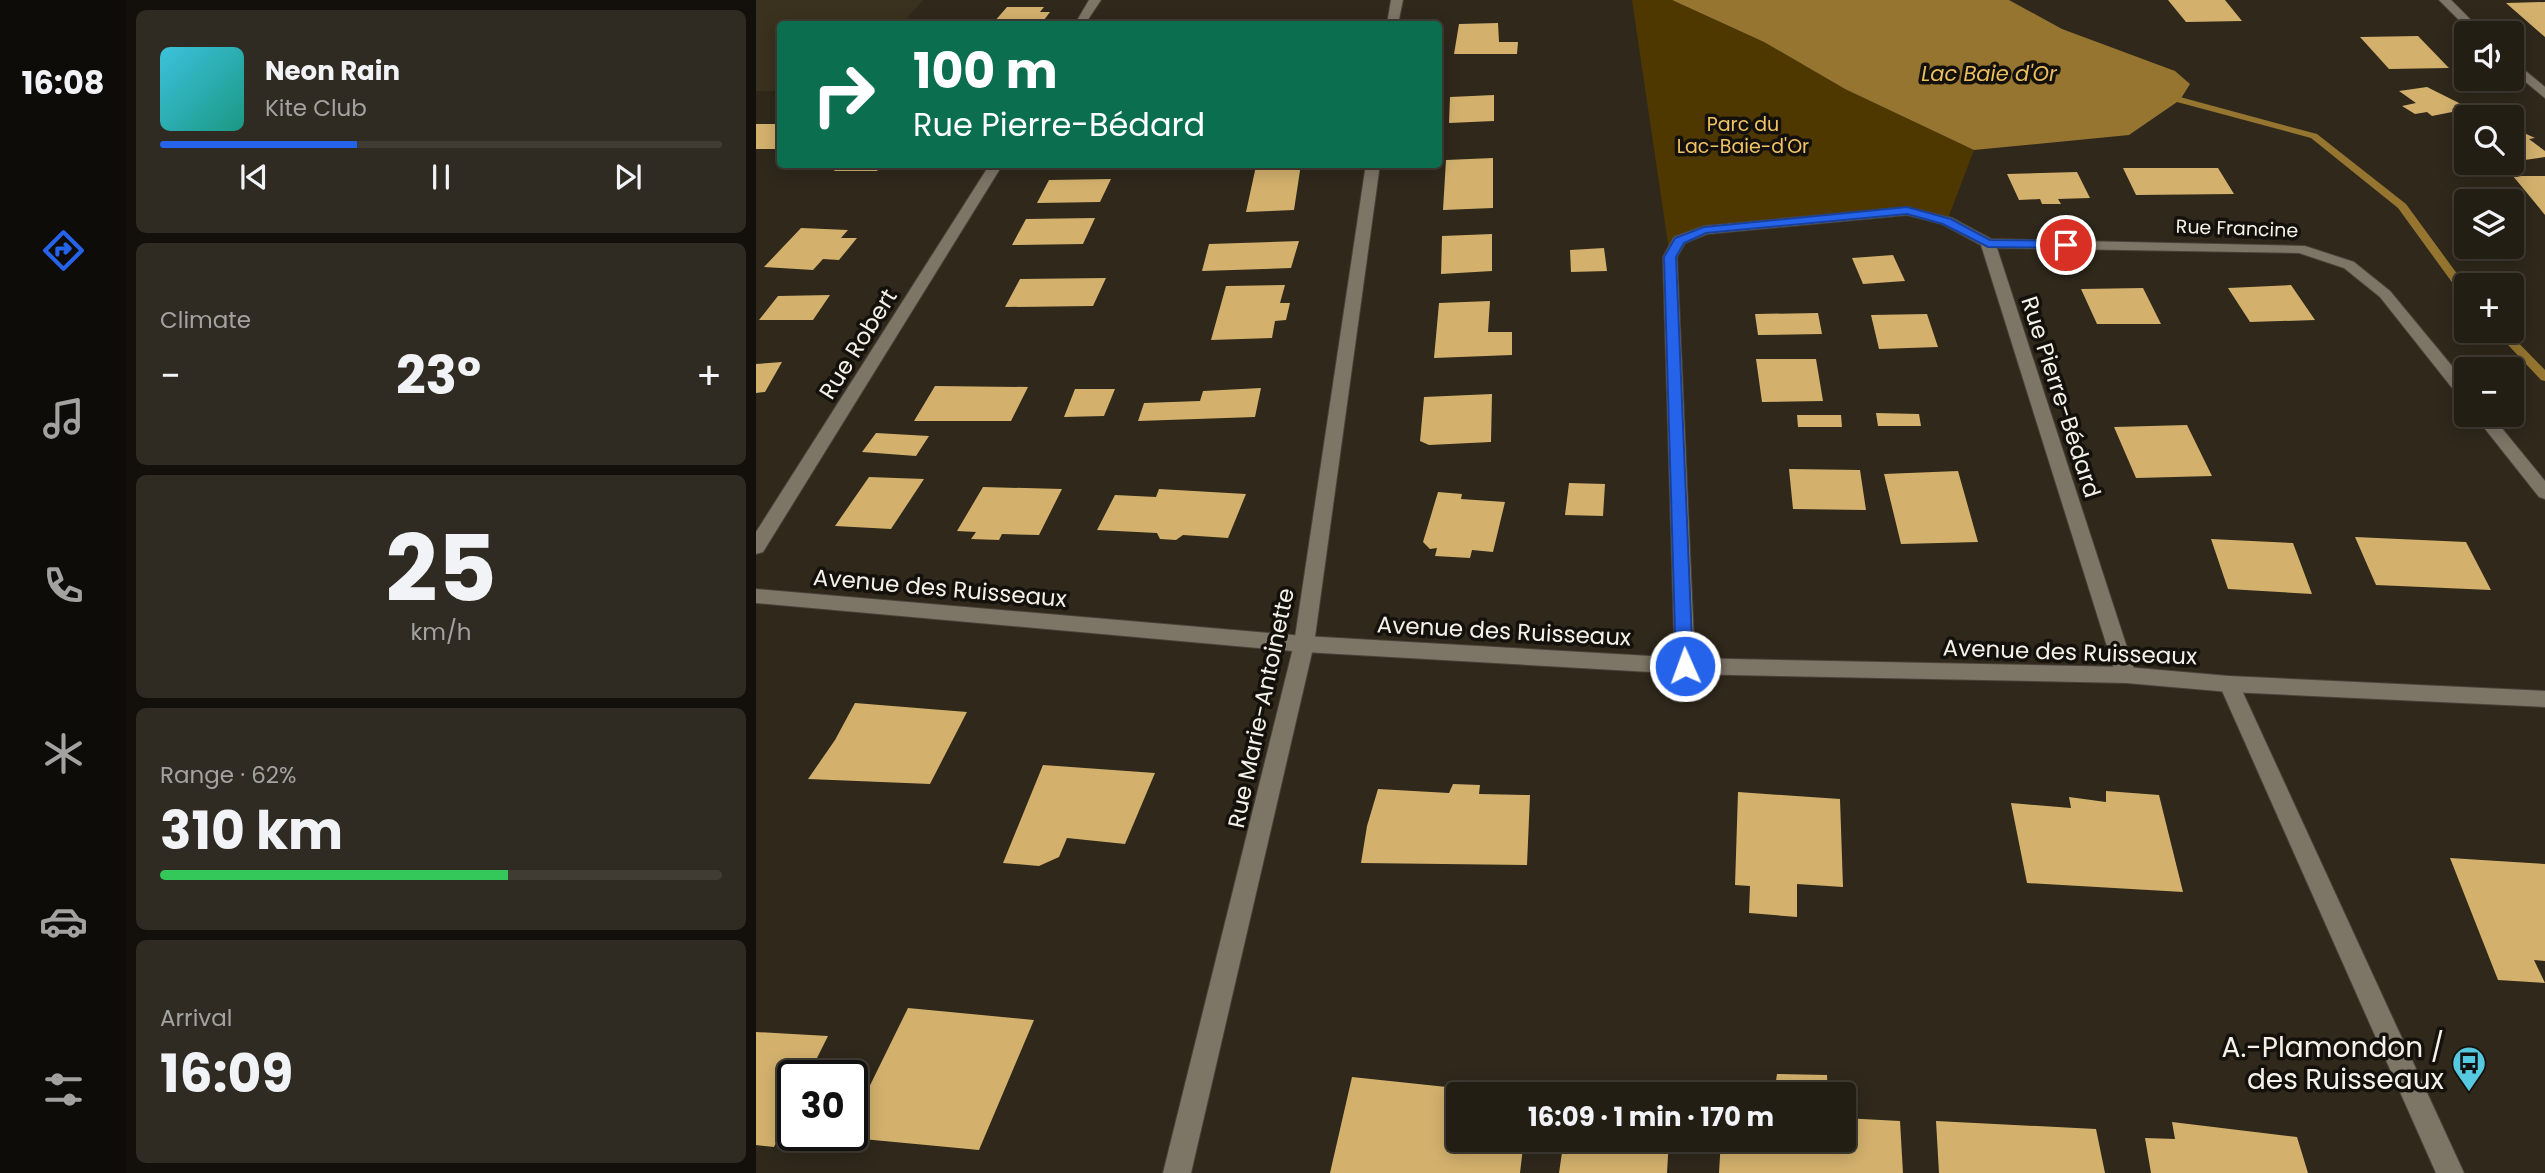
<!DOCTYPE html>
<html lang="en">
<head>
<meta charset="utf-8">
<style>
	:root { --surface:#231e14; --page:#2f2b22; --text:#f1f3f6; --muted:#a3a2a0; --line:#403c34; --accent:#2563eb }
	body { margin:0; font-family:Poppins,sans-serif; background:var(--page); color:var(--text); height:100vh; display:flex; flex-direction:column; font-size:26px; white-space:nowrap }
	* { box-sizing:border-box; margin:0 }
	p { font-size:23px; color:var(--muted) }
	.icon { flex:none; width:38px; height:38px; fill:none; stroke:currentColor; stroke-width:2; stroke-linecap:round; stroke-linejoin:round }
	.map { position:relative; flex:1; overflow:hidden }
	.panel { display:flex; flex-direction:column; gap:10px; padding:10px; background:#13100b; width:630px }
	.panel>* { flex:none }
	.hud { position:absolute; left:21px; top:21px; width:665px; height:147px; border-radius:7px; box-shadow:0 4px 18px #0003,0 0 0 2px var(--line); background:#0b6e4f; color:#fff; overflow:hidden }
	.fabs { position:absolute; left:1698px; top:21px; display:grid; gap:14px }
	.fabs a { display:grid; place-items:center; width:70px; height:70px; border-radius:7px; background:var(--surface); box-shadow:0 4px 18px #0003,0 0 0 2px var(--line); font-size:35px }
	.speed { position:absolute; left:21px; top:1060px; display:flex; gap:14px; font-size:35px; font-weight:700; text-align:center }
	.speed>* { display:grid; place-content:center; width:91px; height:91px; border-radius:50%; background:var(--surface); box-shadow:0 4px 18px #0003,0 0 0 2px var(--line); line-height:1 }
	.speed .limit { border:4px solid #111; border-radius:10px; background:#fff; color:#111 }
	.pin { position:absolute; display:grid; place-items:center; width:60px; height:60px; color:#fff; margin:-30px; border:4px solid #fff; border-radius:50%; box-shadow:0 2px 7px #0007 }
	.me { position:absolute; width:77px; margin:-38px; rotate:358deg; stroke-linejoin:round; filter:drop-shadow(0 0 5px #0008) }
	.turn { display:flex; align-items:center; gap:24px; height:147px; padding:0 21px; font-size:32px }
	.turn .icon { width:91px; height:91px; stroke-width:2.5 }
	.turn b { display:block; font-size:49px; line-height:60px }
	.big { font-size:52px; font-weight:700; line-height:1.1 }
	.panel .widget { flex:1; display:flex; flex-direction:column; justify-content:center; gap:10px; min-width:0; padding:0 24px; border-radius:10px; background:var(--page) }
	.panel .dial { align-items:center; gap:0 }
	.dial b { font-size:91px; line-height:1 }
	.song { display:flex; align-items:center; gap:21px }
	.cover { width:84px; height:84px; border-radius:10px; background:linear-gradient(135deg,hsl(190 70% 55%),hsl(170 70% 35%)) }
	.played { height:7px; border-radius:4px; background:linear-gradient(90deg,var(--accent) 35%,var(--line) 35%) }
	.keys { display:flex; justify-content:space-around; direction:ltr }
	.heat { display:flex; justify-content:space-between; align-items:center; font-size:38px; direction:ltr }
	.charge { height:10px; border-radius:5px; background:linear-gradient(90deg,#34c759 62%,var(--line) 0) }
	.trip { position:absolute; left:690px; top:1082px; width:410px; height:70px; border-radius:7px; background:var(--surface); box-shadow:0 4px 18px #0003,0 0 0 2px var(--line); font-weight:700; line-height:70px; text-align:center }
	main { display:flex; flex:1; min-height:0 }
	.tabs { display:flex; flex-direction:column; width:126px; justify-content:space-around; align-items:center; background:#0e0c08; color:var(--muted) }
	.tabs .icon { width:49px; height:49px }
	.tabs .on { color:var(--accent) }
	.tabs b { font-size:32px; color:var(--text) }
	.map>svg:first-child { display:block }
	.built { fill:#3a311e }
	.green { fill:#4f3800 }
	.water { fill:#957530 }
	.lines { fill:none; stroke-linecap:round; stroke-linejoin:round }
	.stream { fill:#957530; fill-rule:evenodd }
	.building { fill:#d3b16d }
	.minor-casing { stroke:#484238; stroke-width:2 }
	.tertiary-casing { stroke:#484238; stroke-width:2 }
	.minor { fill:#7d7566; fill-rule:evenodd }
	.tertiary { fill:#7d7566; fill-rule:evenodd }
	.route { fill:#2563eb; stroke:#184099; stroke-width:2 }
	.labels { text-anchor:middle; stroke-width:7; stroke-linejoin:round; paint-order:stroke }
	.far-park-label { font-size:19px; fill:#f1c364; stroke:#14110c }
	.far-street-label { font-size:19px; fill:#f5f1e9; stroke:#14110c }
	.far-water-label { font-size:21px; font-style:italic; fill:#ebbe5e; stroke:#14110c }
	.street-label { font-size:23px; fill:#f5f1e9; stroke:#14110c }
	.near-poi-label { font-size:28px; fill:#f5f1e9; stroke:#14110c; text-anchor:end }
</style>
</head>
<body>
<main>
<nav class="tabs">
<b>16:08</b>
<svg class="icon on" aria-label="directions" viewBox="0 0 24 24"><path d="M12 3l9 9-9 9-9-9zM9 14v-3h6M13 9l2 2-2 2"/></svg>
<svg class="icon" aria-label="music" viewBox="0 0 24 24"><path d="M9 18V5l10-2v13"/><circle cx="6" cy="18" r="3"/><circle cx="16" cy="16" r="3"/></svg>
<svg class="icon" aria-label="phone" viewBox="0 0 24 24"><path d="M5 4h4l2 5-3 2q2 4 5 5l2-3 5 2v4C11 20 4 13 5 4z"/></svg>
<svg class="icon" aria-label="climate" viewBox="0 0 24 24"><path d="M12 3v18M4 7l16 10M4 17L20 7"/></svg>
<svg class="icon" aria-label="car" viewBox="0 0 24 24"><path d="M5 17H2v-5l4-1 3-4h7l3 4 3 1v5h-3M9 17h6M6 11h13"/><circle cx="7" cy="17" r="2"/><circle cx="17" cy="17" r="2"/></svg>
<svg class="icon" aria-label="filters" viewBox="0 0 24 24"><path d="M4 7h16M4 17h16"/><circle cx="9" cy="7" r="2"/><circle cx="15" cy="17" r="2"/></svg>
</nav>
<section class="panel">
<div class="widget">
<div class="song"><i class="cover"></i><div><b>Neon Rain</b><p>Kite Club</p></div></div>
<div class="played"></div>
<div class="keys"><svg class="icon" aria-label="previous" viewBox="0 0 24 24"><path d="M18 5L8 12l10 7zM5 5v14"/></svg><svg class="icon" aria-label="pause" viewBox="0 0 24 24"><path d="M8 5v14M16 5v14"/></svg><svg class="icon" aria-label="next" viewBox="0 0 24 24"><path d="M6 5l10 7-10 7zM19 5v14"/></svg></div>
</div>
<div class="widget"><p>Climate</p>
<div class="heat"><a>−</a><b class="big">23°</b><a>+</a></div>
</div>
<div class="widget dial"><b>25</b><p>km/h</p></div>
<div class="widget"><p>Range · 62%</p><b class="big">310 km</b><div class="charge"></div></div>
<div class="widget"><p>Arrival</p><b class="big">16:09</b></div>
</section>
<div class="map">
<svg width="1789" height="1173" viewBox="0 0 1789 1173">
	<rect width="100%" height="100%" fill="#2f281b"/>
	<!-- built -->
	<path class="built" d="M0,0H167L146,24H24V91H0Z"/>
	<!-- green -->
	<path class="green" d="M876,0H916L1008,42L1089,89L1218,150L1191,221L1151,211L948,230L923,240L914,257Z"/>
	<!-- water -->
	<path class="water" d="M916,0H1253L1306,29L1419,71L1434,84L1424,100L1373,135L1218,150L1089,89L1008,42Z"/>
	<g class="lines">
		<!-- stream -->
		<path class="stream" d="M1424,97L1561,134L1650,204L1710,286V297L1706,296L1642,208L1555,138L1421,102V98Z
			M1739,331H1751L1789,370V381L1785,380Z"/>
	</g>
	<!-- building -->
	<path class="building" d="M1412,0H1469L1486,21L1430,22Z
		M1789,2V37L1750,3Z
		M251,7H288L284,12H294L285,24H250L252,22H238Z
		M580,20L579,24H543L544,21Z
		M742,23L743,42H762L761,54H698L703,24Z
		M1662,36L1693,68L1633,69L1604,37Z
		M1671,87L1705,104L1698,105L1706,110L1676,116L1671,112L1659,114L1646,106L1660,103L1643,91Z
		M738,95V121L693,123L694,97Z
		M0,124H24V149H0Z
		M1755,127L1779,138L1773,139L1789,151V157L1755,162Z
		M737,158V208L687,210L690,160Z
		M84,164H126L121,171H78Z
		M545,164L538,210L490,212L500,166Z
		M1367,168H1462L1478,194L1380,195Z
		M1321,172L1334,198L1302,199L1305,204H1286L1284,199L1263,200L1251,174Z
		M1757,176H1789V215Z
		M355,179L344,202L281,203L293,180Z
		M339,218L327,244L256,245L270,219Z
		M45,228L92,230L85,238H101L83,260L67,259L57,270L8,267Z
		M736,234V271L685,274L686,236Z
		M543,241L535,268L446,271L453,244Z
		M848,248L851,271L815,272L814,250Z
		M1137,255L1149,281L1107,284L1096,258Z
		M350,278L337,306L249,307L264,279Z
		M529,285L524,303H534L530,320L519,321L516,338L455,340L470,286Z
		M1535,285L1559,320L1494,322L1472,288Z
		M1387,288L1405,324H1341L1325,289Z
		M74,295L57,320H3L22,296Z
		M734,301L732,332H756V355L678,358L683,303Z
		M1062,313L1066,334L1002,335L999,314Z
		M1171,314L1182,347L1123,349L1115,315Z
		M1000,359H1060L1067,401L1006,402Z
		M26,362L9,392L0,393V364Z
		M179,386L272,387L255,421H158Z
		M505,388L499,417L382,421L388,403L444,401L447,391Z
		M319,389H359L348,416L308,417Z
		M736,394L735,442L673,445L664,441L668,397Z
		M1120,413L1163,414L1165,426H1122Z
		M1041,415H1085L1086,427H1042Z
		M1431,425L1456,476L1380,478L1358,427Z
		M120,433L173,436L160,456L106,452Z
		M1033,469L1104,470L1110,510L1037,509Z
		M1202,471L1222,542L1145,544L1128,474Z
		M113,477L168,479L135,529L79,526Z
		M813,483L849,484L847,516L809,515Z
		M227,487L306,489L283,535L246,534L243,540L215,539L220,532L201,531Z
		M403,489L490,494L472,538L427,535L420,540L404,539L401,533L341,530L359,495L400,497Z
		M682,492L706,494L705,499L749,502L737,552L716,550L714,558L679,556L681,548L674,549L667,542Z
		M1599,537L1710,542L1735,590L1620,585Z
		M1455,539L1537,543L1556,594L1472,589Z
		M99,703L211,712L174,784L52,779L79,740Z
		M287,765L399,773L369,844L311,838L303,857L283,866L247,863Z
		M697,784L724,785L723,794L774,795L771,865L605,863L611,826L622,789L693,793Z
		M1350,791L1403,795L1427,892L1271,883L1255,803L1315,808L1313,797L1350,802Z
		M982,792L1084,799L1087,887L1041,884V917L993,913L994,886L979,885Z
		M1694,858L1789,864V961L1778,960L1789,983L1742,980Z
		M152,1008L278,1020L223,1150L96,1138V1122Z
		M0,1032L72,1036L52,1076H37V1108L18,1147L0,1145Z
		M1021,1074L1071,1075L1072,1094H1018Z
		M596,1077L738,1092L702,1094V1139H768L764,1173H574Z
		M1087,1118L1144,1121L1147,1173H963L965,1139H1087Z
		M1180,1121L1340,1129L1349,1173H1183Z
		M1416,1122L1541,1137L1552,1173H1395L1389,1138L1419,1139Z
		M808,1139H913L911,1173H803Z"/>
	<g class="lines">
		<!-- minor casing -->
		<g class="minor-casing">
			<path id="minor" d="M333,0H345L329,24H319Z
				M635,0H647L642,24H631Z
				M1683,0H1695L1728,33H1716Z
				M1755,59L1789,87V98L1755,70Z
				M234,164H247L7,552L0,554V532Z
				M610,164H624L558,644L435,1173H407L538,644Z
				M1151,207L1196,218L1235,239L1549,246L1598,262L1634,291L1710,383V399L1704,398L1624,297L1588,268L1543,253L1241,248L1380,675L1377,681L1370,683L1363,681L1360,675L1225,245L1186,224L1151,215L951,234L929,243L921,257L939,666L936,672L929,674L922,672L919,666L907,257L918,237L948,226Z
				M1718,415H1735L1789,481V499L1783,497Z
				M1473,676L1480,678L1483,684L1708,1173H1680L1463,684L1466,678Z"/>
		</g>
		<!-- tertiary casing -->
		<g class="tertiary-casing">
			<path id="tertiary" d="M0,589L548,636L929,658L1370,667L1473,676L1789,691V707L1473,692L1370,683L929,674L548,652L0,603Z"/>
		</g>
		<!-- minor -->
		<use href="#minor" class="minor"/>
		<!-- tertiary -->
		<use href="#tertiary" class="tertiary"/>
	</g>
	<!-- route -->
	<path class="route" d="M1151,207L1195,219L1234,240L1310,241L1316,245L1310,248L1232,247L1187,224L1151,214L950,233L928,243L920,257L937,666L935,671H923L920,666L908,257L919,238L948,227Z"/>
	<!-- icons -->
	<defs>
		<g id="bus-pin" transform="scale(1.75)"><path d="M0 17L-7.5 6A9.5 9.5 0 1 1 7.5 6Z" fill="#56c9e0" stroke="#14110c"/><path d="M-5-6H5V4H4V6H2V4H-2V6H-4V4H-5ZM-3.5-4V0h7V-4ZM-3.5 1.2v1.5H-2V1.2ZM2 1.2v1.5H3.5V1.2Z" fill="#111"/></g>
	</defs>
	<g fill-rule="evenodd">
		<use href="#bus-pin" x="1713" y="1063"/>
	</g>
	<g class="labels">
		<!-- far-park labels -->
		<g class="far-park-label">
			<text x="987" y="131">Parc du<tspan x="987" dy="22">Lac-Baie-d'Or</tspan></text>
		</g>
		<!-- far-street labels -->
		<g class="far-street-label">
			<text transform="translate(1481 228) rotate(2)" y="7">Rue Francine</text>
		</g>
		<!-- far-water labels -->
		<g class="far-water-label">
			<text x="1233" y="81">Lac Baie d'Or</text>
		</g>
		<!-- street labels -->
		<g class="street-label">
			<text transform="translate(102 344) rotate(-58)" y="8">Rue Robert</text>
			<text transform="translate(1305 397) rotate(72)" y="8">Rue Pierre-Bédard</text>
			<text transform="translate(184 588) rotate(5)" y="8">Avenue des Ruisseaux</text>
			<text transform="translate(748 631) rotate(3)" y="8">Avenue des Ruisseaux</text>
			<text transform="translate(1314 652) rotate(2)" y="8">Avenue des Ruisseaux</text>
			<text transform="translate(505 708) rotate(-78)" y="8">Rue Marie-Antoinette</text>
		</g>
		<!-- near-poi labels -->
		<g class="near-poi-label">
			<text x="1688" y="1057">A.-Plamondon /<tspan x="1688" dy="32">des Ruisseaux</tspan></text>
		</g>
	</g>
</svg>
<div class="fabs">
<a><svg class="icon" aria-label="sound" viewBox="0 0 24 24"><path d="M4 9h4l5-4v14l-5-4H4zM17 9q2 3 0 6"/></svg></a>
<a><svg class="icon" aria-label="search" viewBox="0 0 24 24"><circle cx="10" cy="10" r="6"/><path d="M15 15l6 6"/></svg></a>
<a><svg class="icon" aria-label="layers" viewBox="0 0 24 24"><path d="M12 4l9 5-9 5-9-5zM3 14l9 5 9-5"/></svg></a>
<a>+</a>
<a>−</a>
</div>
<div class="speed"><div class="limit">30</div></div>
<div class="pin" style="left:1310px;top:245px;background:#d93025"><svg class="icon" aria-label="arrive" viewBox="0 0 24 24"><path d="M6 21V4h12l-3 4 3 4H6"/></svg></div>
<svg class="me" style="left:929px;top:666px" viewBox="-20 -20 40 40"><circle r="17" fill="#2563eb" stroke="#fff" stroke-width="3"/><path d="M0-11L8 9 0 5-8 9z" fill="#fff"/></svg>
<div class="trip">16:09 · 1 min · 170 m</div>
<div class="hud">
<div class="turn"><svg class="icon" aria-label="right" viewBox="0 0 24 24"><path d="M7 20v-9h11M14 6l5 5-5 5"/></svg><div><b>100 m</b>Rue Pierre-Bédard</div></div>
</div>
</div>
</main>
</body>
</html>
